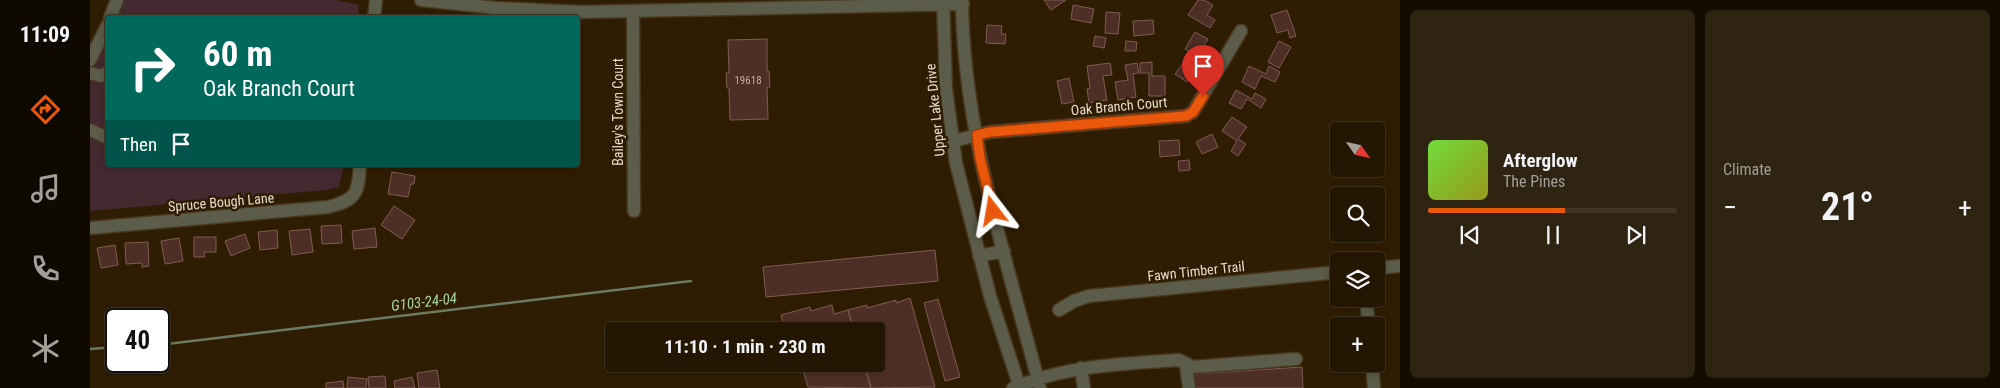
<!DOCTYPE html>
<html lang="en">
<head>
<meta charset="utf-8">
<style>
	:root { --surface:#231602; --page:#2f2311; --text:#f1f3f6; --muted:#a39f99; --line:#403524; --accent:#ea580c }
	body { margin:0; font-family:"Roboto Condensed",sans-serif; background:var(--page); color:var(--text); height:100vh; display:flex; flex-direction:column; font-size:19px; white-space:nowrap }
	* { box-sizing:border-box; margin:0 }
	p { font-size:16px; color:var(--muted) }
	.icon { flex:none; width:28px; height:28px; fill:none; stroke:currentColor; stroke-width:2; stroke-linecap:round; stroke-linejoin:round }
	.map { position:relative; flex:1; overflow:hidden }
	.sheet { display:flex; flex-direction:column; gap:10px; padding:10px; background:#130c01; width:600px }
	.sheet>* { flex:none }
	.hud { position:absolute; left:15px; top:15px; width:475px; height:152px; border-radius:5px; box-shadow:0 2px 8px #0003,0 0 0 1px var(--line); background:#00695c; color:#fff; overflow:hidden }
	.needle { width:32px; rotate:124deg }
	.fabs { position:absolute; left:1240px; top:122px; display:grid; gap:10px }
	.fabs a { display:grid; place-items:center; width:55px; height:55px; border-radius:5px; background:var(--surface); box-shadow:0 2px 8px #0003,0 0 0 1px var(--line); font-size:25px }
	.speed { position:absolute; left:15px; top:308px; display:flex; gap:10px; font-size:25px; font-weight:700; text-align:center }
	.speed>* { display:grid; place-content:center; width:65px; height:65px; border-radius:50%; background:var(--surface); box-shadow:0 2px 8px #0003,0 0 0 1px var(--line); line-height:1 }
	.speed .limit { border:2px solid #111; border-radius:8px; background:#fff; color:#111 }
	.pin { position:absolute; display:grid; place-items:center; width:42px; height:42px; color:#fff; margin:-51px -21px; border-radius:50% 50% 50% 0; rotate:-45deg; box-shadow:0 0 5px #0007 }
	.pin .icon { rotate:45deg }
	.me { position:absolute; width:55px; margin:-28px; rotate:346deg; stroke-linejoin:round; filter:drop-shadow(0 0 4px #0008) }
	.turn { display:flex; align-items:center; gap:18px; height:105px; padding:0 15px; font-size:22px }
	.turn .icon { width:65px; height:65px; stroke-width:2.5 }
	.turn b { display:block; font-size:35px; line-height:42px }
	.then { display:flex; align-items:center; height:48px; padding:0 15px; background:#0003; gap:10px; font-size:19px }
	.big { font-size:38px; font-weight:700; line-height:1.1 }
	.sheet .tile { flex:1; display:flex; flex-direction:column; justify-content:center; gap:8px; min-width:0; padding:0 18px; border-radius:8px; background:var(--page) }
	.song { display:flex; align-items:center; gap:15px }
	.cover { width:60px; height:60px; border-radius:8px; background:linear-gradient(135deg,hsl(100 70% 55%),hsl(60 70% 35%)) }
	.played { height:5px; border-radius:2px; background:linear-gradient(90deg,var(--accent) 55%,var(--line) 55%) }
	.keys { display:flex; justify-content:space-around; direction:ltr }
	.heat { display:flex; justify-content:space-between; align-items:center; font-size:28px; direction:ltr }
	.sheet .tiles { flex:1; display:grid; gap:10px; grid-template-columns:repeat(2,1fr) }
	.trip { position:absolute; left:515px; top:322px; width:280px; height:50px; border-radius:5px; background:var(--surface); box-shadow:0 2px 8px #0003,0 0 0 1px var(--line); font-weight:700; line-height:50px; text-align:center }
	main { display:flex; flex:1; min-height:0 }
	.tab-bar { display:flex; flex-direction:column; width:90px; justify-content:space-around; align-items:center; background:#0e0901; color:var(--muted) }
	.tab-bar .icon { width:35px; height:35px }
	.tab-bar .selected { color:var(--accent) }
	.tab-bar b { font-size:22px; color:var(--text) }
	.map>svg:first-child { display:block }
	.green { fill:#442930 }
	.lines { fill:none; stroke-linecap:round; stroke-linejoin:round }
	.stream { stroke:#6b7b61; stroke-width:2.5 }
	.building { fill:#4e2f26; stroke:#7f5c52 }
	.minor-casing { stroke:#49381f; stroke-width:15 }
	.minor { stroke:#5c5c4a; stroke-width:12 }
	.route-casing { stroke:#983908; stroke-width:12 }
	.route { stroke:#ea580c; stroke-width:9 }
	.labels { text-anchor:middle; stroke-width:5; stroke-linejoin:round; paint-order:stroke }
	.number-label { font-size:11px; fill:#c1b0a2 }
	.street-label { font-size:14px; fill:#e7dbcc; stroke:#2f1d03 }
	.water-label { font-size:15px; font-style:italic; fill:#a5d59e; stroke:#2f1d03 }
</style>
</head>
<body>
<main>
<nav class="tab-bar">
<b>11:09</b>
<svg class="icon selected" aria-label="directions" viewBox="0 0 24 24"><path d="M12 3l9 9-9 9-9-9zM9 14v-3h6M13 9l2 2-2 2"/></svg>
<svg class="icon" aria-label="music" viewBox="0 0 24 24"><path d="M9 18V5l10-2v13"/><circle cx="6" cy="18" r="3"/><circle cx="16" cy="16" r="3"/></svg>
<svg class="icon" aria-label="phone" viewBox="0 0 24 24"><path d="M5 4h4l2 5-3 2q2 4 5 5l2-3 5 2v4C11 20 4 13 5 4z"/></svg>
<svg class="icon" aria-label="climate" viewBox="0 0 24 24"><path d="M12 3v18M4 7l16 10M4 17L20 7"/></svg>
</nav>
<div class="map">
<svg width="1310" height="388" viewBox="0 0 1310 388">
	<rect width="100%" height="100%" fill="#2f1d03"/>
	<!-- green -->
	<path class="green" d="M34,0H246L269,5L268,17L27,18Z
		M17,38L18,165H254L249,187L236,190L0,211V79Z"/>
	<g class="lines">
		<!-- stream -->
		<path class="stream" d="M69,345L601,281
			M0,349L26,347"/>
	</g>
	<!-- building -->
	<path class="building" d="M954,0H976L961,10Z
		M1108,0H1114L1123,5L1117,15L1125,20L1120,28L1098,15Z
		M983,5L1004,9L1001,23L981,19Z
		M1197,10L1206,36L1200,38L1198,30L1187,33L1181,15Z
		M1016,12L1030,13L1028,34L1015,33Z
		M1063,20L1064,34L1044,36L1043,21Z
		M897,25L912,26L911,34H916L915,44L896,43Z
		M1105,32L1118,39L1108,56L1095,49Z
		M1005,36L1016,38L1014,48L1003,46Z
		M677,39V71H679L680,87H677L678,119L640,120L639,88H637L636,73H639L638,40Z
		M1036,41L1047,42L1046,51H1035Z
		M1189,41L1201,47L1189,68L1178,62Z
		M1062,62V76H1075V96H1059V73H1050V63Z
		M1094,62L1105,69L1097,82L1085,74Z
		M1020,63L1022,75L1013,76L1017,100L999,103L997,89L1000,88L997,66Z
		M1047,63L1049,73L1043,74L1046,97L1028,100L1025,82L1038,80L1035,65Z
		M1159,66L1176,74L1179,66L1190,72L1185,82L1171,76L1165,89L1152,82Z
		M979,78L984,102L972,104L967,81Z
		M1146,90L1162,99L1165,93L1176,99L1171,108L1157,99L1151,109L1139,103Z
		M1142,117L1157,127L1148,139L1156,144L1148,156L1141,151L1147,141L1132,131Z
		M1122,134L1128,147L1112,154L1106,142Z
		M1089,140L1090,155L1070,157L1069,141Z
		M1099,160L1100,170L1089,171L1088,161Z
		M302,172L325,176L324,184H321L318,197L298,194Z
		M304,206L325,220L312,239L291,225Z
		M251,225L252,243L232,244L231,226Z
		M285,228L287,247L264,249L262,231Z
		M220,229L223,252L202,255L199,231Z
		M187,230L188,248L170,250L168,232Z
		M155,234L160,248L141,256L135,241Z
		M104,237H126V252H114L115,257H104Z
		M89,238L93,261L75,264L71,241Z
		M58,242L59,266L52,267V263L36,264L35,243Z
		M25,245L28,265L11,268L7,248Z
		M845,250L848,281L676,297L673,267Z
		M820,298L845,387L781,388L774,364H786V331H764L758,310L777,305V308L806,300V303Z
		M848,299L870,377L855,381L834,303Z
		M742,305L744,314L758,310L764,331H695L691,315L720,307L721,311Z
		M711,364H774L781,388L718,387Z
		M1212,367L1213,388H1105L1104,374Z
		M347,370L350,388H329L327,373Z
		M295,376L296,388H279L278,377Z
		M258,377L277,379L276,388H257Z
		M322,377L325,388H305L304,381Z
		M253,381L254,388H236V383Z"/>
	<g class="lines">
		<!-- minor casing -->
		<g class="minor-casing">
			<path id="minor" d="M331,0L406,8L491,12L873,4
				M853,0L856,89L866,163L900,296L930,388
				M872,0C873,133 917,260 950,388
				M543,13L544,211
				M20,18L27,0
				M284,18L286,0
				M0,60L18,24
				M0,73L11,76L18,72
				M0,130L18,138
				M863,141L900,132L1096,116L1103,112L1151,31
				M0,228L238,207C267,200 268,193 270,165
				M889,256L914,251
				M1286,268L1310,266
				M1276,299L1279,326
				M969,310L984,301L999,296L1249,272
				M1282,364L1284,388
				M1096,365L1099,388
				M991,368L994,388
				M923,388C978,365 1031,364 1089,360L1103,367L1206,359"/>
		</g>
		<!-- minor -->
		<use href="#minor" class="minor"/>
	</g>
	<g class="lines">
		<!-- route casing -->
		<g class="route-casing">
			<path id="route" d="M903,211L890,158L887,135L900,132L1096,116L1103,112L1113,96"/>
		</g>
		<!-- route -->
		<use href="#route" class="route"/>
	</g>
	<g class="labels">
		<!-- number labels -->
		<g class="number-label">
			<text x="658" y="84">19618</text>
		</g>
		<!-- street labels -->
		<g class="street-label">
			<text transform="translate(1029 106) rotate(-5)" y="5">Oak Branch Court</text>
			<text transform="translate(845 110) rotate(-96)" y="5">Upper Lake Drive</text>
			<text transform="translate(528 112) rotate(-90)" y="5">Bailey's Town Court</text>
			<text transform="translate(131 202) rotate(-5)" y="5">Spruce Bough Lane</text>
			<text transform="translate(1106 271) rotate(-6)" y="5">Fawn Timber Trail</text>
		</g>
		<!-- water labels -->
		<g class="water-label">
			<text transform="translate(334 302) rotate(-7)" y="5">G103-24-04</text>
		</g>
	</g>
</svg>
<div class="fabs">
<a><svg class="needle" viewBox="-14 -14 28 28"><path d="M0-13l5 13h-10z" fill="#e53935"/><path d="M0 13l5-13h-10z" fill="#a39f99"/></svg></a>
<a><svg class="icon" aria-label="search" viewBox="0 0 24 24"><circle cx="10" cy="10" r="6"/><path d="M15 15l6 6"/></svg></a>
<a><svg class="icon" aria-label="layers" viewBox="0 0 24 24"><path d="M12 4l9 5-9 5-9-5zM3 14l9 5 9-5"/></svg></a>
<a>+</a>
</div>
<div class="speed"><div class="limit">40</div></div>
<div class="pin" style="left:1113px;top:96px;background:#d93025"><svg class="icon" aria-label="arrive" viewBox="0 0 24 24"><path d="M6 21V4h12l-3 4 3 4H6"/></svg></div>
<svg class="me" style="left:903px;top:211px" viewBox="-20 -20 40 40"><path d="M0-17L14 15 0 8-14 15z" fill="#ea580c" stroke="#fff" stroke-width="4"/></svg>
<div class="trip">11:10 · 1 min · 230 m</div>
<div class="hud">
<div class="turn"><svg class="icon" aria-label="right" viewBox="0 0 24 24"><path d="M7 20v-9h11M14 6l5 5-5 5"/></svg><div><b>60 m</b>Oak Branch Court</div></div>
<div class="then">Then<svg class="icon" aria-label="arrive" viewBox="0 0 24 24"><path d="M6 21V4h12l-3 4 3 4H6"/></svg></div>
</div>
</div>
<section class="sheet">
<div class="tiles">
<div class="tile">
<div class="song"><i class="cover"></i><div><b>Afterglow</b><p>The Pines</p></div></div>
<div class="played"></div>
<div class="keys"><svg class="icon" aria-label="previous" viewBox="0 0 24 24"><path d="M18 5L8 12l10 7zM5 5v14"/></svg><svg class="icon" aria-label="pause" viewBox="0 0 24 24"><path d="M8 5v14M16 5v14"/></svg><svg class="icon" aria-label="next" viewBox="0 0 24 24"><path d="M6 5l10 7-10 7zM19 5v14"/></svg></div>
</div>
<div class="tile"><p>Climate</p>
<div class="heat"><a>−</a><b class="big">21°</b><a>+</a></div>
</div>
</div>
</section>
</main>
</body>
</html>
